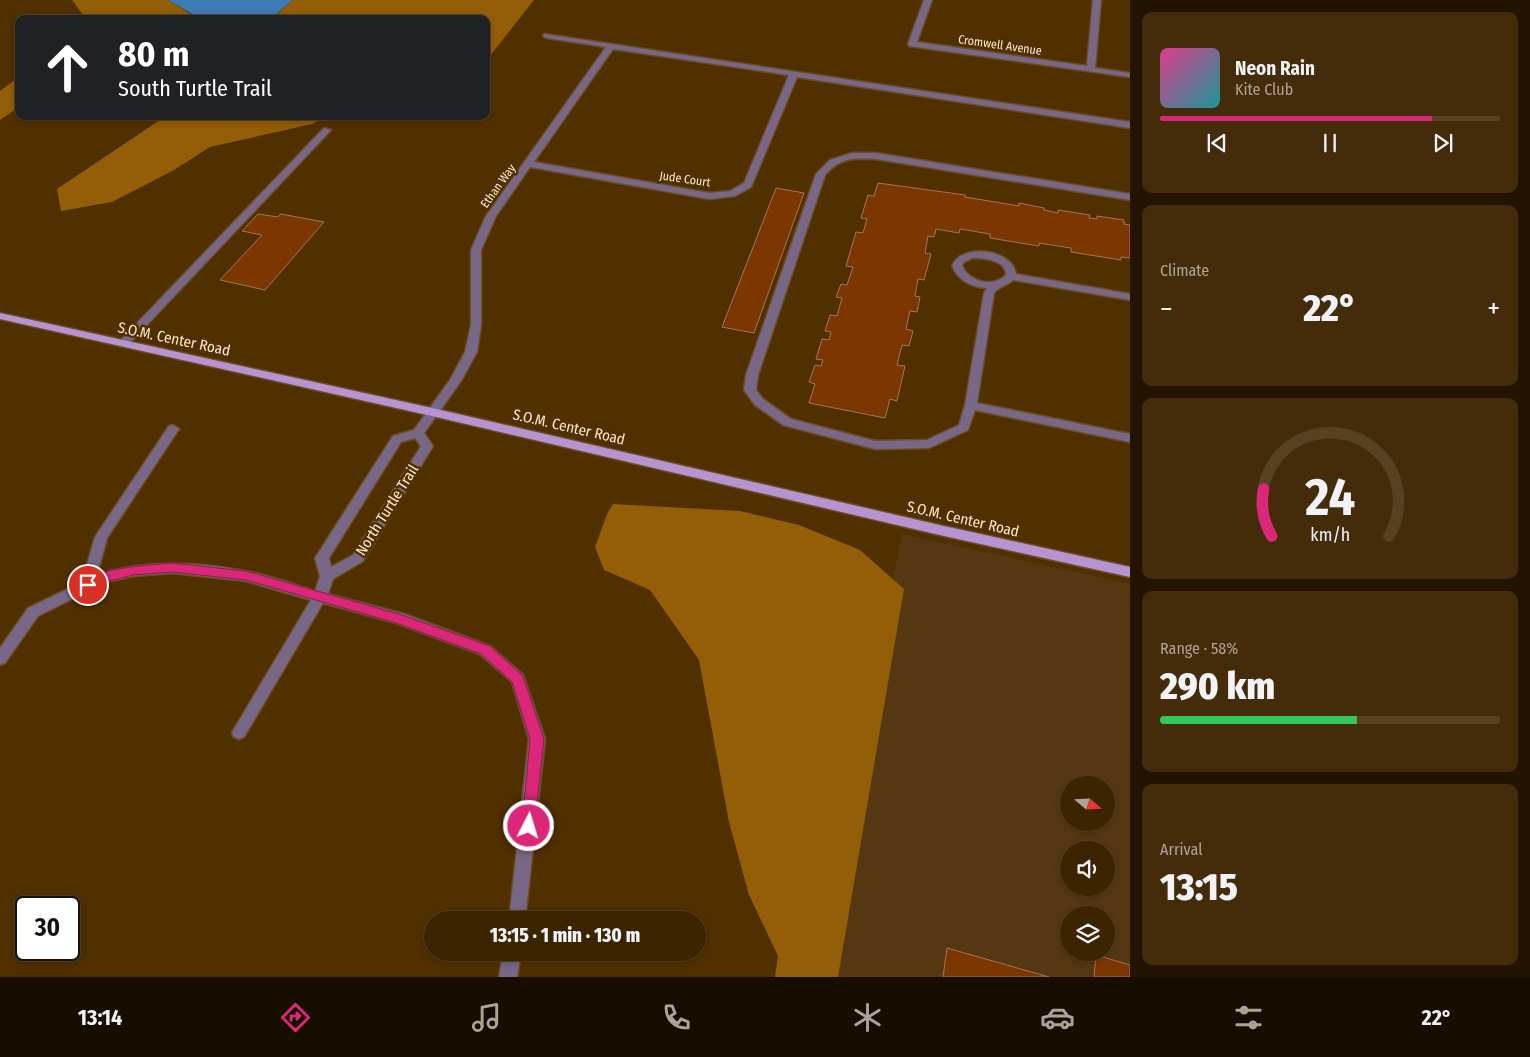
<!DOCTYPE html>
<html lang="en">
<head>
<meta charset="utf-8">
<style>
	:root { --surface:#3d2400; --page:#442c0a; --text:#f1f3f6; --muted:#ada499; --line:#564122; --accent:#db2777 }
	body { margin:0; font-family:"Fira Sans Condensed",sans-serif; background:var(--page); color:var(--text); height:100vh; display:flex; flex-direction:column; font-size:19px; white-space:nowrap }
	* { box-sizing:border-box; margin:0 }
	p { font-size:16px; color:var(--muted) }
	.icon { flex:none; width:28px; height:28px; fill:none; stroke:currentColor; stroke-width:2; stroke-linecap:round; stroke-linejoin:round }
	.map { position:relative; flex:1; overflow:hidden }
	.details { display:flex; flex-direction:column; gap:12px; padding:12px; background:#221400; width:400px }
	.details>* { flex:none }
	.guide { position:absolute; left:15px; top:15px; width:475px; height:105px; border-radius:10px; box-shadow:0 2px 8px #0003,0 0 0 1px var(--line); background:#202124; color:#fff; overflow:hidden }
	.needle { width:32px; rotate:109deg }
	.controls { position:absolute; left:1060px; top:776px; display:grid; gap:10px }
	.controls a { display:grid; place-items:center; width:55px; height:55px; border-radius:50%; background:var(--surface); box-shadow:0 2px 8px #0003,0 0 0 1px var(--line); font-size:25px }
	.speed { position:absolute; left:15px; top:896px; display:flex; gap:10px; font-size:25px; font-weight:700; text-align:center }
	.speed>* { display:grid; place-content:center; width:65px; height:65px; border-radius:50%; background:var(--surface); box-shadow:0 2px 8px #0003,0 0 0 1px var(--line); line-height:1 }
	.speed .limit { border:2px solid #111; border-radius:8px; background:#fff; color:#111 }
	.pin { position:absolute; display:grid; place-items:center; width:42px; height:42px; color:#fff; margin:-21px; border:2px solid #fff; border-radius:50%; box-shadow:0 1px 5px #0007 }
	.me { position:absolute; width:55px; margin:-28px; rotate:5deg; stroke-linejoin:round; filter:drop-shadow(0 0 4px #0008) }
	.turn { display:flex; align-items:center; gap:18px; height:105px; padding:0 20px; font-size:22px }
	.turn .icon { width:65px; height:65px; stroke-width:2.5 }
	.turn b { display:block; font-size:35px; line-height:42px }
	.big { font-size:38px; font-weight:800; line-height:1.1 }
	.details .widget { flex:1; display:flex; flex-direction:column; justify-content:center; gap:8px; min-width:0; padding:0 18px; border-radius:10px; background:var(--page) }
	.details .dial { align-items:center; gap:0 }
	.dial svg { height:130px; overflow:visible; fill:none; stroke:var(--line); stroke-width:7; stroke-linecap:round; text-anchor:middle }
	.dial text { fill:var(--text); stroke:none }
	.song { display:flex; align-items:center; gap:15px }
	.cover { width:60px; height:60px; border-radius:8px; background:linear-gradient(135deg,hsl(330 70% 55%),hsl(180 70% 35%)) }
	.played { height:5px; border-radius:2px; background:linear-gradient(90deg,var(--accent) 80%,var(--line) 80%) }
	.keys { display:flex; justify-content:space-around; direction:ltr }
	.heat { display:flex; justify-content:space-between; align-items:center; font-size:28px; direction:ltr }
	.charge { height:8px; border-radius:4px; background:linear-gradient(90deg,#34c759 58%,var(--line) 0) }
	.trip { position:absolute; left:424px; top:911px; width:282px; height:50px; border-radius:25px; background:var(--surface); box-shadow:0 2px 8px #0003,0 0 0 1px var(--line); font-weight:800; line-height:50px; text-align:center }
	.tabs { display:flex; height:80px; justify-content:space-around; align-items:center; background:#180e00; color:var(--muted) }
	.tabs .icon { width:35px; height:35px }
	.tabs .selected { color:var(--accent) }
	.tabs b { font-size:22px; color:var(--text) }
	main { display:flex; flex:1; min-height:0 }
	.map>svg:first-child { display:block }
	.built { fill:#553811; fill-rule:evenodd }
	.forest { fill:#945d07 }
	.water { fill:#3e7cb7 }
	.building { fill:#7c3600; stroke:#a67459 }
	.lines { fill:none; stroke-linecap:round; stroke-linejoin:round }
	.minor-casing { stroke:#6c4d21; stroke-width:3 }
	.major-casing { stroke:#6c4d21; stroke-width:3 }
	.minor { fill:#786786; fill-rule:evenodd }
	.major { fill:#b694d2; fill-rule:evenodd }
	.route { fill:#db2777; stroke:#8e194d }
	.labels { text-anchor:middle; stroke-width:5; stroke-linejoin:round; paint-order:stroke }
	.far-street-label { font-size:12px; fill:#fbe7d0; stroke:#513000 }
	.street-label { font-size:15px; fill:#fbe7d0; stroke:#513000 }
</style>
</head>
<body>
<main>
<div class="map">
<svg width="1130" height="977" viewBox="0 0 1130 977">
	<rect width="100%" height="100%" fill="#513000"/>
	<!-- built -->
	<path class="built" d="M902,534L1130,584V977H816ZM1069,785H1106V822H1069ZM1069,850H1106V888H1069ZM1069,915H1106V952H1069Z"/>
	<!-- forest -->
	<path class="forest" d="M72,0H168L197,18L86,19Z
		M292,0H534L486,61V19H272Z
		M19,77V107L0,120V91Z
		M166,116H326L312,124L210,147L174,170L112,202L61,211L57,189Z
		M613,504L740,511L799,525L860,550L904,589L838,977H775L778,956L749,895L729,822L699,660L650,590L604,570L595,547L607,514Z"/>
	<!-- water -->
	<path class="water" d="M168,0H292L271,19H201Z"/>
	<!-- building -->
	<path class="building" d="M878,183L965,195V197L1019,206V203L1044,208V210L1058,213V210L1090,215L1089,218L1097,219V216L1124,220V224L1130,225V258L1121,257V260L1071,252V248L1039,243V246L990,238V234L960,229L959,233L936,229L934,237L928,236L925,253L931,254L924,280L918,279L915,296L920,297L917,312L910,311L906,329L913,331L909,346L902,345L897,365L905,366L897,401L890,399L885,418L809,403L815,384L809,382L815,365L821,366L823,360L816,359L822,339L829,340L831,332L825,331L830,315L837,316L842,298L836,297L841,284L847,285L853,267L846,266L856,232L863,233L867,219L861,218L868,195L874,196Z
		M776,188L804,193L754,333L722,327Z
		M258,214L278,217L281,214L324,222L265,290L220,280L262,235L242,231Z
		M947,948L1049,977H943Z
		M1096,955L1130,965V977H1094Z"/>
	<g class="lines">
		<!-- minor casing -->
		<g class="minor-casing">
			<path id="minor" d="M924,0H932L917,42L1087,66L1093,0H1101L1095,68L1130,73V77L909,46L908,44Z
				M544,34L1130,122V128L797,77L751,187L735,196L709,199L530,167L496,216L481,250V325L477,352L461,381L424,433L433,446L363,561L333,579L328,594L404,614L490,646L523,675L545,739L525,920H509L529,739L512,682L480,654L396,623L323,603L244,737L239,739L234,737L232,733L234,729L311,600L246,581L172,573L133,576L106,582L38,616L5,663L0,665V648L28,608L82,582L95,537L169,426L173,425L179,429L107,538L97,575C144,559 197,562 245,571C269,575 292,584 315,591L320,576L315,558L317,555L393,436L414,430L450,380L465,352L471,325V250L486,216L606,47L547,38L543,36ZM613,49L789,75L744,183L730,191L709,193L534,162ZM415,438L421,446L353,555L331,567L329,558L401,442Z
				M324,128L331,130L127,346H119L117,344L119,342Z
				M852,153H876L1130,194V200L876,159C855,158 840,157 825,175L758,375L756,390L763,399L791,419L875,441L927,440L959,425L965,405L984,293L987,288C971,287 959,281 952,266C962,242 1012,249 1016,274L1130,294V300L1013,280C1007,286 999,286 994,293L977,403L1130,434V442L975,410L968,430L929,448L875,449L783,425L755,405L744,390L746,375L816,174L830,160ZM972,258C984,258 1006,260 1006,275C992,288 970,282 962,266L963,263Z
				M503,952H521L517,977H499Z"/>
		</g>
		<!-- major casing -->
		<g class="major-casing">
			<path id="major" d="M0,313L432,408L944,526L1130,567V577L944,536L432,416L0,319Z"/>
		</g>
		<!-- minor -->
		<use href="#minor" class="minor"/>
		<!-- major -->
		<use href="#major" class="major"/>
	</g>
	<!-- route -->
	<path class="route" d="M172,563L246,571L399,614L490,646L523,676L544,739L534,830L529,832L524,830L522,826L530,739L512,682L481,654L396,623L246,580L172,572L133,575L106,582L88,590L82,585C93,567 152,565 172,563Z"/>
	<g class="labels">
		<!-- far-street labels -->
		<g class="far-street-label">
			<text transform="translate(1000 45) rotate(8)" y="4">Cromwell Avenue</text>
			<text transform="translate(685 179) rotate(8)" y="4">Jude Court</text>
			<text transform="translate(498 186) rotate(-54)" y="4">Ethan Way</text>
		</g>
		<!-- street labels -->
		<g class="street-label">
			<text transform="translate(174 339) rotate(12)" y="5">S.O.M. Center Road</text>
			<text transform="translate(569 427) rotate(13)" y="5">S.O.M. Center Road</text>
			<text transform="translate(387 510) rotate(-58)" y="5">North Turtle Trail</text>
			<text transform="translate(963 519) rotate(13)" y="5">S.O.M. Center Road</text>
		</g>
	</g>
</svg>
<div class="controls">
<a><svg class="needle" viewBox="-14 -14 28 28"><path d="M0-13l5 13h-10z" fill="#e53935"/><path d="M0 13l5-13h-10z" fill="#ada499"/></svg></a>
<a><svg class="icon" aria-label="sound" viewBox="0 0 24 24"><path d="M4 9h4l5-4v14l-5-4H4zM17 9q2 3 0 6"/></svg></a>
<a><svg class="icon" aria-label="layers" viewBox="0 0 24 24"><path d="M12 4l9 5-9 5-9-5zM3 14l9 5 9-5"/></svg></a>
</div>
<div class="speed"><div class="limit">30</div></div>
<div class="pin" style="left:88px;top:585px;background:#d93025"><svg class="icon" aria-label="arrive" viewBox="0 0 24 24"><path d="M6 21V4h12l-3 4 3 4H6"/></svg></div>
<svg class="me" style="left:529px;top:826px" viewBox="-20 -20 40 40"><circle r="17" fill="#db2777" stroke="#fff" stroke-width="3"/><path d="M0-11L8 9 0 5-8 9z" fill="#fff"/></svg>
<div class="trip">13:15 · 1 min · 130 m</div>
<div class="guide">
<div class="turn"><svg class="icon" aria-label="ahead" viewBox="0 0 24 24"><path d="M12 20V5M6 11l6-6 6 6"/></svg><div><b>80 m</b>South Turtle Trail</div></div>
</div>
</div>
<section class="details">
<div class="widget">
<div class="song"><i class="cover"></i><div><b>Neon Rain</b><p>Kite Club</p></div></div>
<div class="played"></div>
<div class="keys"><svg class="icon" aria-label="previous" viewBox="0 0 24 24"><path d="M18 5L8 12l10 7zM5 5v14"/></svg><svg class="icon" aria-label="pause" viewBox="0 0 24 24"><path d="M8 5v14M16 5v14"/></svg><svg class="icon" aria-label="next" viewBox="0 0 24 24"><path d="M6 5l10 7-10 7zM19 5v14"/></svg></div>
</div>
<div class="widget"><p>Climate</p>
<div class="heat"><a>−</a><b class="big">22°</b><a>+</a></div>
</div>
<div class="widget dial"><svg viewBox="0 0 100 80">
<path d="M14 69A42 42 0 1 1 86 69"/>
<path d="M14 69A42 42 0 0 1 9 40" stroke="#db2777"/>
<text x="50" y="56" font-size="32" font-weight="700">24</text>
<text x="50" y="72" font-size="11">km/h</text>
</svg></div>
<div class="widget"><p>Range · 58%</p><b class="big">290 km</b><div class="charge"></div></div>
<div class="widget"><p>Arrival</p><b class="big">13:15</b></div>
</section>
</main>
<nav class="tabs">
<b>13:14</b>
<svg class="icon selected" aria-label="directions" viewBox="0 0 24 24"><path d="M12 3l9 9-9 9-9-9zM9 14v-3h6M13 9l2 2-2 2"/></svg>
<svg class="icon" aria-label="music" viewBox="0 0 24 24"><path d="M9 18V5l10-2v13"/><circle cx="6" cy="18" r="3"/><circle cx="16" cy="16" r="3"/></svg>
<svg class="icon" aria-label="phone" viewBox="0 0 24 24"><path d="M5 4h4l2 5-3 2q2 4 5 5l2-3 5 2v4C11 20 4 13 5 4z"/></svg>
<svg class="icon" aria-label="climate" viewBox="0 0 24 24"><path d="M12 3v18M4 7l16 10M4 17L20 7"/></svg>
<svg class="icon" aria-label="car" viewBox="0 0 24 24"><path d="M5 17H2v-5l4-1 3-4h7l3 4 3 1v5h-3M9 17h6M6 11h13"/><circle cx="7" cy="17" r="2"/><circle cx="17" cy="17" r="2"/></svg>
<svg class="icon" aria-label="filters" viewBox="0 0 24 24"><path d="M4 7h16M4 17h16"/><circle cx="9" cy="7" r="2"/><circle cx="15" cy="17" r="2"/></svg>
<b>22°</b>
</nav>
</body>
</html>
